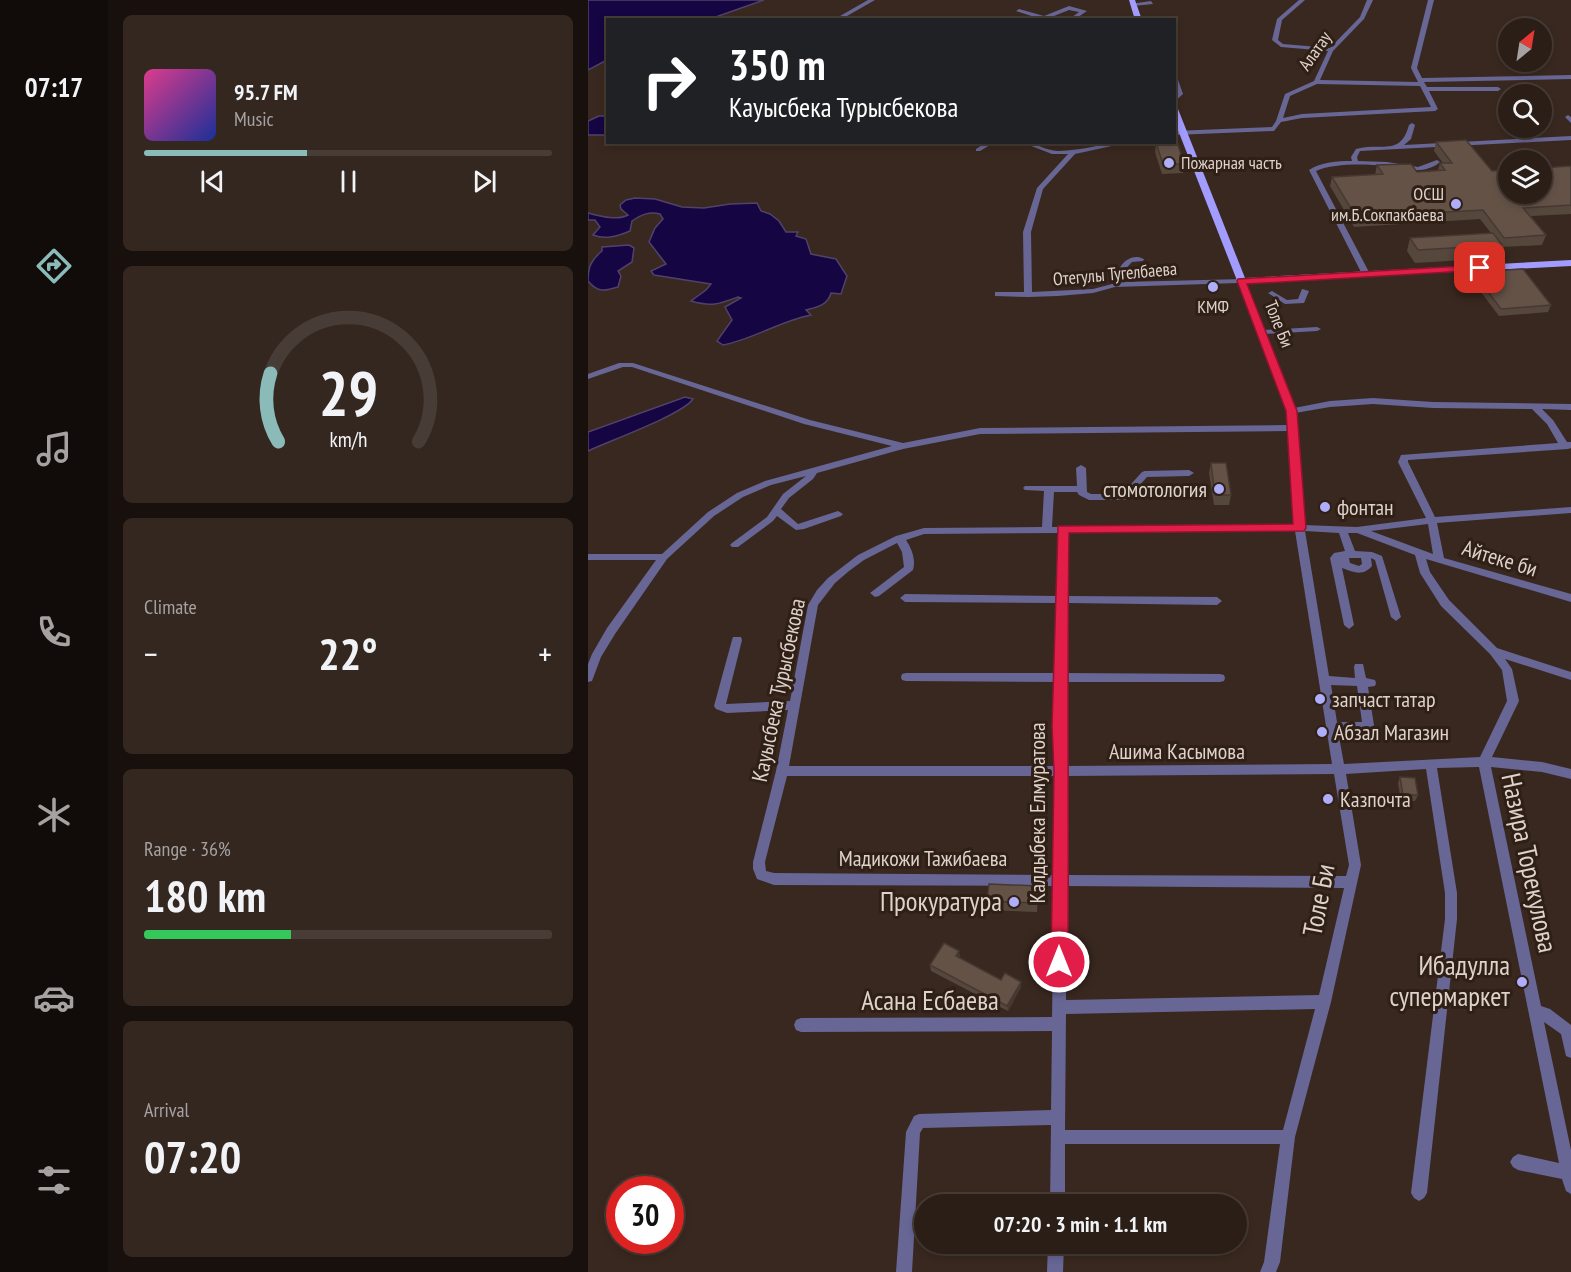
<!DOCTYPE html>
<html lang="en">
<head>
<meta charset="utf-8">
<style>
	:root { --surface:#2b1e17; --page:#332720; --text:#f1f3f6; --muted:#a6a2a1; --line:#473c36; --accent:#8bbbb9 }
	body { margin:0; font-family:"PT Sans Narrow",sans-serif; background:var(--page); color:var(--text); height:100vh; display:flex; flex-direction:column; font-size:22px; white-space:nowrap }
	* { box-sizing:border-box; margin:0 }
	p { font-size:20px; color:var(--muted) }
	.icon { flex:none; width:33px; height:33px; fill:none; stroke:currentColor; stroke-width:2; stroke-linecap:round; stroke-linejoin:round }
	.map { position:relative; flex:1; overflow:hidden }
	.side { display:flex; flex-direction:column; gap:15px; padding:15px; background:#18100d; width:480px }
	.side>* { flex:none }
	.guide { position:absolute; left:18px; top:18px; width:570px; height:126px; border-radius:0px; box-shadow:0 3px 9px #0003,0 0 0 2px var(--line); background:#202124; color:#fff; overflow:hidden }
	.needle { width:39px; rotate:30deg }
	.controls { position:absolute; left:910px; top:18px; display:grid; gap:12px }
	.controls a { display:grid; place-items:center; width:54px; height:54px; border-radius:50%; background:var(--surface); box-shadow:0 3px 9px #0003,0 0 0 2px var(--line); font-size:30px }
	.speed { position:absolute; left:18px; top:1176px; display:flex; gap:12px; font-size:30px; font-weight:700; text-align:center }
	.speed>* { display:grid; place-content:center; width:78px; height:78px; border-radius:50%; background:var(--surface); box-shadow:0 3px 9px #0003,0 0 0 2px var(--line); line-height:1 }
	.speed .limit { border:9px solid #d22; background:#fff; color:#111 }
	.pin { position:absolute; display:grid; place-items:center; width:51px; height:51px; color:#fff; margin:-26px; border-radius:12px; box-shadow:0 3px 9px #0006 }
	.me { position:absolute; width:66px; margin:-33px; rotate:0deg; stroke-linejoin:round; filter:drop-shadow(0 0 4px #0008) }
	.turn { display:flex; align-items:center; gap:21px; height:126px; padding:0 24px; font-size:27px }
	.turn .icon { width:78px; height:78px; stroke-width:2.5 }
	.turn b { display:block; font-size:42px; line-height:51px }
	.big { font-size:45px; font-weight:800; line-height:1.1 }
	.side .tile { flex:1; display:flex; flex-direction:column; justify-content:center; gap:9px; min-width:0; padding:0 21px; border-radius:9px; background:var(--page) }
	.side .dial { align-items:center; gap:0 }
	.dial svg { height:156px; overflow:visible; fill:none; stroke:var(--line); stroke-width:7; stroke-linecap:round; text-anchor:middle }
	.dial text { fill:var(--text); stroke:none }
	.song { display:flex; align-items:center; gap:18px }
	.cover { width:72px; height:72px; border-radius:9px; background:linear-gradient(135deg,hsl(330 70% 55%),hsl(230 70% 35%)) }
	.played { height:6px; border-radius:3px; background:linear-gradient(90deg,var(--accent) 40%,var(--line) 40%) }
	.keys { display:flex; justify-content:space-around; direction:ltr }
	.heat { display:flex; justify-content:space-between; align-items:center; font-size:33px; direction:ltr }
	.charge { height:9px; border-radius:4px; background:linear-gradient(90deg,#34c759 36%,var(--line) 0) }
	.trip { position:absolute; left:326px; top:1194px; width:333px; height:60px; border-radius:30px; background:var(--surface); box-shadow:0 3px 9px #0003,0 0 0 2px var(--line); font-weight:800; line-height:60px; text-align:center }
	main { display:flex; flex:1; min-height:0 }
	.menu { display:flex; flex-direction:column; width:108px; justify-content:space-around; align-items:center; background:#110c09; color:var(--muted) }
	.menu .icon { width:42px; height:42px }
	.menu .active { color:var(--accent) }
	.menu b { font-size:27px; color:var(--text) }
	.map>svg:first-child { display:block }
	.water { fill:#150542; stroke:#51426b; stroke-width:1.5 }
	.lines { fill:none; stroke-linecap:round; stroke-linejoin:round }
	.minor { fill:#676695; fill-rule:evenodd }
	.major { fill:#a19cfe; fill-rule:evenodd }
	.wall { fill:#56473d }
	.shaded-wall { fill:#463932 }
	.building { fill:#645247; stroke:#463932; stroke-width:1.5 }
	.route { fill:#e11d48; stroke:#92132f; stroke-width:1.5 }
	.poi-dot { fill:#afaefa; stroke:#2f1f15; stroke-width:2 }
	.labels { text-anchor:middle; stroke-width:6; stroke-linejoin:round; paint-order:stroke }
	.far-street-label { font-size:18px; fill:#ddd2cc; stroke:#2f1f15 }
	.far-poi-label { font-size:18px; fill:#ddd2cc; stroke:#2f1f15; text-anchor:start }
	.poi-label { font-size:22px; fill:#ddd2cc; stroke:#2f1f15; text-anchor:start }
	.street-label { font-size:22px; fill:#ddd2cc; stroke:#2f1f15 }
	.near-street-label { font-size:27px; fill:#ddd2cc; stroke:#2f1f15 }
	.near-poi-label { font-size:27px; fill:#ddd2cc; stroke:#2f1f15; text-anchor:end }
</style>
</head>
<body>
<main>
<nav class="menu">
<b>07:17</b>
<svg class="icon active" aria-label="directions" viewBox="0 0 24 24"><path d="M12 3l9 9-9 9-9-9zM9 14v-3h6M13 9l2 2-2 2"/></svg>
<svg class="icon" aria-label="music" viewBox="0 0 24 24"><path d="M9 18V5l10-2v13"/><circle cx="6" cy="18" r="3"/><circle cx="16" cy="16" r="3"/></svg>
<svg class="icon" aria-label="phone" viewBox="0 0 24 24"><path d="M5 4h4l2 5-3 2q2 4 5 5l2-3 5 2v4C11 20 4 13 5 4z"/></svg>
<svg class="icon" aria-label="climate" viewBox="0 0 24 24"><path d="M12 3v18M4 7l16 10M4 17L20 7"/></svg>
<svg class="icon" aria-label="car" viewBox="0 0 24 24"><path d="M5 17H2v-5l4-1 3-4h7l3 4 3 1v5h-3M9 17h6M6 11h13"/><circle cx="7" cy="17" r="2"/><circle cx="17" cy="17" r="2"/></svg>
<svg class="icon" aria-label="filters" viewBox="0 0 24 24"><path d="M4 7h16M4 17h16"/><circle cx="9" cy="7" r="2"/><circle cx="15" cy="17" r="2"/></svg>
</nav>
<section class="side">
<div class="tile">
<div class="song"><i class="cover"></i><div><b>95.7 FM</b><p>Music</p></div></div>
<div class="played"></div>
<div class="keys"><svg class="icon" aria-label="previous" viewBox="0 0 24 24"><path d="M18 5L8 12l10 7zM5 5v14"/></svg><svg class="icon" aria-label="pause" viewBox="0 0 24 24"><path d="M8 5v14M16 5v14"/></svg><svg class="icon" aria-label="next" viewBox="0 0 24 24"><path d="M6 5l10 7-10 7zM19 5v14"/></svg></div>
</div>
<div class="tile dial"><svg viewBox="0 0 100 80">
<path d="M14 69A42 42 0 1 1 86 69"/>
<path d="M14 69A42 42 0 0 1 10 34" stroke="#8bbbb9"/>
<text x="50" y="56" font-size="32" font-weight="700">29</text>
<text x="50" y="72" font-size="11">km/h</text>
</svg></div>
<div class="tile"><p>Climate</p>
<div class="heat"><a>−</a><b class="big">22°</b><a>+</a></div>
</div>
<div class="tile"><p>Range · 36%</p><b class="big">180 km</b><div class="charge"></div></div>
<div class="tile"><p>Arrival</p><b class="big">07:20</b></div>
</section>
<div class="map">
<svg width="983" height="1272" viewBox="0 0 983 1272">
	<rect width="100%" height="100%" fill="#39281f"/>
	<!-- water -->
	<path class="water" d="M0,0H176L122,19L20,20L19,60L0,70Z
		M11,116H19V135H0V121Z
		M47,198L67,199L94,207L116,208L142,204L169,203L173,211L182,214L191,221L198,232H210L208,236L218,239L223,254L248,259L259,276L253,294L243,293C240,305 229,307 218,310L223,315C192,321 166,339 135,345L129,341L144,320L137,307L153,298L150,297C131,304 124,307 103,301L118,290L123,284L66,275L63,271L78,264L61,242L67,228L75,219L72,214C61,211 53,215 44,221L42,231C30,236 18,240 5,235L12,227L7,220H0V213C12,216 29,221 40,215L33,209L32,205L38,200Z
		M41,245L46,248L44,262L30,271L33,276L30,287C17,291 10,293 0,281C0,267 3,260 14,251V247Z
		M97,397L105,399C94,415 21,441 0,451V432Z"/>
	<g class="lines">
		<!-- minor -->
		<path class="minor" d="M280,0H287L252,20H245Z
			M711,0H717L694,20L690,40L695,44L742,48L772,17L779,0H785L776,19L745,51L732,80L830,82L823,68L840,0H846L829,68L834,78L983,75V79L836,82L839,87H910L913,89L910,91H841L850,109L847,111L714,118L693,122L686,131L586,135V131L684,127L688,121L697,94L726,81L740,51L693,47L684,40L689,19ZM729,84L832,86L843,107L714,114L695,118L702,96Z
			M563,1L565,4L545,6L542,4Z
			M481,6L499,11L486,20H480L491,12L481,10L456,20L428,11L431,9L456,16Z
			M586,75L589,77L595,94L586,102V96L589,94L586,87Z
			M980,115L983,117V123L977,117Z
			M824,123L827,125L823,139L816,145L983,136V140L772,151L769,157L770,161L799,162L830,167L849,160L852,162C835,176 817,168 798,166C778,164 746,163 728,171L782,274L775,276L721,170C733,162 749,161 764,161L763,157L768,149C794,142 812,157 821,125Z
			M399,142H407L392,151H388V149Z
			M433,142C447,142 458,151 470,151C494,151 518,142 542,142L487,154L455,189L443,232L444,292L505,289L528,283C527,268 541,251 556,259L555,261L544,262C538,268 534,273 535,282L656,279L676,330L729,327L733,329L729,331L677,334L706,408L742,401L785,398L845,402L983,404V410L954,409L965,420L979,442H983V448L980,449L820,460V462L847,517L983,507V513L849,523L856,558L983,594V602L838,559L842,572L861,600L909,648L983,672V680L917,659L924,669L931,701L904,757L954,762L983,769V779L954,772L903,767L953,1006L962,1009L983,1025V1058L978,1056L973,1034L956,1022L983,1150V1194L978,1191L974,1179L930,1170L925,1167L922,1162L925,1157L930,1154L971,1163L891,767L849,768L869,893V919L839,1193L836,1198L831,1201L826,1198L823,1193L857,919V893L838,769L758,774L773,865L743,1002L707,1137L692,1262L688,1272H672L676,1262L692,1144H477V1204H462L463,1125L335,1128L332,1133L324,1272H308L318,1132L326,1116L331,1114L463,1110L464,1031L213,1032L208,1030L206,1025L208,1020L213,1018L464,1017L466,886L186,885L169,879L165,869V862L188,771L200,710L139,713L128,709L126,706L144,640L145,637H153L154,640L138,704L202,701L220,605L229,590L240,578L270,555L308,536L336,528L454,527L456,491L437,490L435,488L437,486H489L488,468L493,465L498,468L499,492L503,494H534L554,472L557,471L601,470L606,473L601,476L559,477L539,499L536,500H501L491,495L489,492H466L464,527L706,525L700,431L392,434L315,449L229,473L225,479L201,498L193,509L210,524L250,511L255,514L253,516L216,529L208,530L189,516L185,521L150,547H144L142,545L144,543L179,517L195,494L218,476L183,485L155,497L126,516L79,559L27,634L13,657L4,681L0,682V664L4,654L19,628L68,560H0V554H74L120,512L149,493L177,481L304,446L216,424L44,367H35L0,379V374L31,363H45L222,420L315,443L392,428L699,425V411L650,283L527,287L505,293L470,296L440,297L407,296V292H436L435,232L449,188L480,154H464ZM785,404L845,408L944,409L959,424L970,443L813,455L810,462L838,518L769,527L715,525L707,413L742,407ZM840,524L845,554L783,531ZM707,531L744,764L478,766L479,682H632L636,681L637,678L636,675L632,674L479,673V603L629,605L634,601L629,597L479,596L480,533ZM717,531L751,533L757,551L746,553L742,558L756,625L761,629L766,625L754,568C766,572 774,577 784,566L783,558L787,560L803,617L808,621L813,617L794,556L784,552L767,551L760,533H769L827,555L832,573L853,606L902,654L914,670L919,701L892,757L756,764L750,731L774,732L784,728L786,725L780,687L787,686L788,683L787,680L778,678L775,664H767L766,667L767,678L741,676ZM470,533L469,596L317,594L312,598L317,602L469,603L468,673H318L314,674L313,677L314,680L318,681L468,682L467,766H201L230,605L247,583L261,571L276,560L309,543L314,552L316,567L282,593L287,597L291,596L325,570C328,560 324,549 318,540L336,534ZM761,558H773L774,564L771,566L762,563ZM743,685L769,686L774,722H749ZM746,774L761,865L758,876L478,875V776ZM199,776H467L466,875L186,873L178,871L177,862ZM478,886L756,888L731,995L478,1000ZM727,1009L695,1130H477L478,1014Z
			M714,289L721,291L716,303L697,304L680,293L684,291L699,300L710,299Z
			M460,1244H476L475,1272H459Z"/>
		<!-- major -->
		<path class="major" d="M541,0H547L554,20H547Z
			M586,107L590,109L657,278L983,260V266L650,283L586,120Z"/>
	</g>
	<!-- wall -->
	<path class="wall" d="M848,142L904,171L983,166V214L943,216L958,235L954,245L913,247L910,258L827,263L819,251L822,238L903,233L892,219L766,227L742,186L744,177L787,175L789,165L829,172L850,171L852,163H855L846,151Z
		M568,143L596,164L595,173L574,174L567,152Z
		M885,272L963,305L960,312L911,316L883,279Z
		M623,463L643,495L641,505H626L621,473Z
		M812,777L830,795L827,801H813L810,783Z
		M450,886V895L449,912L401,910L399,901Z
		M372,956L371,958L413,980L433,982V987L420,1011L343,971L342,965Z"/>
	<!-- shaded-wall -->
	<path class="shaded-wall" d="M371,951L372,956L369,962L368,956Z
		M433,982V987L420,1011L419,1006Z"/>
	<!-- building -->
	<path class="building" d="M878,140L904,171L921,170V194H954V168L983,166V205L935,208L958,235L916,238L895,210L768,217L744,177L795,174L789,165L823,164L829,172L857,170L852,163H864L848,142Z
		M589,142L596,164H575L568,143Z
		M905,233L914,245L830,250L822,238Z
		M935,269L963,305L913,309L885,272Z
		M623,463H638L643,495H627Z
		M812,777L827,778L830,795H815Z
		M401,884L450,886L449,903L399,901Z
		M356,943L371,951L368,956L413,980L417,973L433,982L419,1006L342,965Z"/>
	<!-- route -->
	<path class="route" d="M892,265L897,268L895,270L659,284L709,411L718,528L716,531L481,533C479,676 481,819 480,962L477,968L471,970L465,968L463,962L466,771L464,726L470,526L705,524L698,411L649,281L650,279Z"/>
	<!-- markers -->
	<g class="poi-dot">
		<circle cx="581" cy="163" r="6"/>
		<circle cx="868" cy="204" r="6"/>
		<circle cx="625" cy="287" r="6"/>
		<circle cx="631" cy="489" r="6"/>
		<circle cx="737" cy="507" r="6"/>
		<circle cx="732" cy="699" r="6"/>
		<circle cx="734" cy="732" r="6"/>
		<circle cx="740" cy="799" r="6"/>
		<circle cx="426" cy="902" r="6"/>
		<circle cx="934" cy="982" r="6"/>
	</g>
	<g class="labels">
		<!-- far-street labels -->
		<g class="far-street-label">
			<text transform="translate(727 51) rotate(-55)" y="6">Алатау</text>
			<text transform="translate(527 274) rotate(-5)" y="6">Отегулы Тугелбаева</text>
			<text transform="translate(691 324) rotate(68)" y="6">Толе Би</text>
		</g>
		<!-- far-poi labels -->
		<g class="far-poi-label">
			<text x="593" y="169">Пожарная часть</text>
			<text x="856" y="200" text-anchor="end">ОСШ<tspan x="856" dy="21">им.Б.Сокпакбаева</tspan></text>
			<text x="625" y="313" text-anchor="middle">КМФ</text>
		</g>
		<!-- poi labels -->
		<g class="poi-label">
			<text x="619" y="497" text-anchor="end">стомотология</text>
			<text x="749" y="515">фонтан</text>
			<text x="744" y="707">запчаст татар</text>
			<text x="746" y="740">Абзал Магазин</text>
			<text x="752" y="807">Казпочта</text>
		</g>
		<!-- street labels -->
		<g class="street-label">
			<text transform="translate(912 558) rotate(17)" y="8">Айтеке би</text>
			<text transform="translate(190 690) rotate(-78)" y="8">Кауысбека Турысбекова</text>
			<text x="589" y="759">Ашима Касымова</text>
			<text transform="translate(449 813) rotate(-90)" y="8">Калдыбека Елмуратова</text>
			<text x="335" y="866">Мадикожи Тажибаева</text>
		</g>
		<!-- near-street labels -->
		<g class="near-street-label">
			<text transform="translate(941 863) rotate(78)" y="9">Назира Торекулова</text>
			<text transform="translate(731 900) rotate(-79)" y="9">Толе Би</text>
			<text x="342" y="1010">Асана Есбаева</text>
		</g>
		<!-- near-poi labels -->
		<g class="near-poi-label">
			<text x="414" y="911">Прокуратура</text>
			<text x="922" y="975">Ибадулла<tspan x="922" dy="31">супермаркет</tspan></text>
		</g>
	</g>
</svg>
<div class="controls">
<a><svg class="needle" viewBox="-14 -14 28 28"><path d="M0-13l5 13h-10z" fill="#e53935"/><path d="M0 13l5-13h-10z" fill="#a6a2a1"/></svg></a>
<a><svg class="icon" aria-label="search" viewBox="0 0 24 24"><circle cx="10" cy="10" r="6"/><path d="M15 15l6 6"/></svg></a>
<a><svg class="icon" aria-label="layers" viewBox="0 0 24 24"><path d="M12 4l9 5-9 5-9-5zM3 14l9 5 9-5"/></svg></a>
</div>
<div class="speed"><div class="limit">30</div></div>
<div class="pin" style="left:892px;top:268px;background:#d93025"><svg class="icon" aria-label="arrive" viewBox="0 0 24 24"><path d="M6 21V4h12l-3 4 3 4H6"/></svg></div>
<svg class="me" style="left:471px;top:962px" viewBox="-20 -20 40 40"><circle r="17" fill="#e11d48" stroke="#fff" stroke-width="3"/><path d="M0-11L8 9 0 5-8 9z" fill="#fff"/></svg>
<div class="trip">07:20 · 3 min · 1.1 km</div>
<div class="guide">
<div class="turn"><svg class="icon" aria-label="right" viewBox="0 0 24 24"><path d="M7 20v-9h11M14 6l5 5-5 5"/></svg><div><b>350 m</b>Кауысбека Турысбекова</div></div>
</div>
</div>
</main>
</body>
</html>
